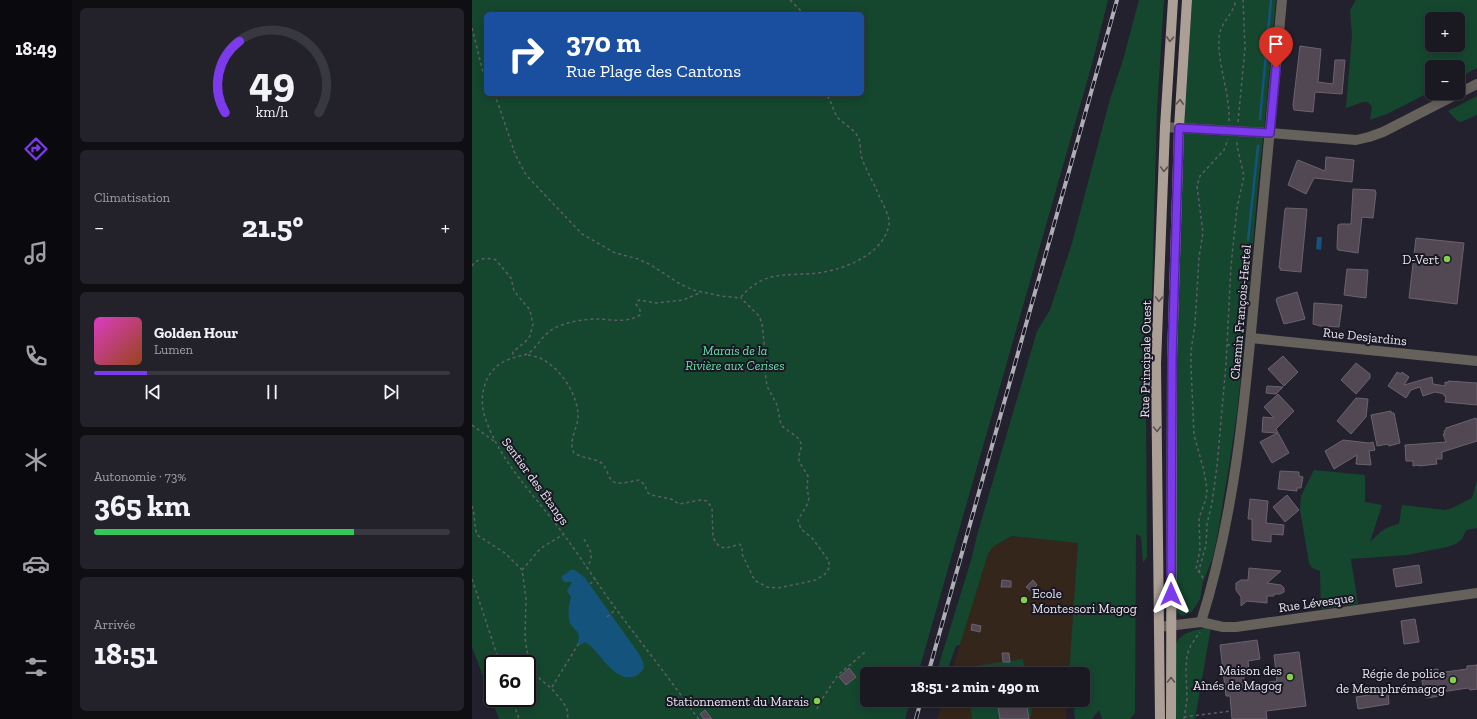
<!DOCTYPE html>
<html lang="fr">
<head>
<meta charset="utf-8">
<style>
	:root { --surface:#1a1922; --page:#23222a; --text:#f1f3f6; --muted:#9fa0a5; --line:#383840; --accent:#7c3aed }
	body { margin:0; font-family:"Zilla Slab",serif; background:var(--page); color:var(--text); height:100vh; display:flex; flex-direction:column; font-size:15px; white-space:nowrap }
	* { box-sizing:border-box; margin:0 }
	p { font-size:13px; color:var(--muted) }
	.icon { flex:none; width:22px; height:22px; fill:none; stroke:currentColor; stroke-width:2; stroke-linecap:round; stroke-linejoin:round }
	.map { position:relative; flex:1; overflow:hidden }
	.side { display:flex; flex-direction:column; gap:8px; padding:8px; background:#0e0e13; width:400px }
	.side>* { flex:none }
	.banner { position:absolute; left:12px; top:12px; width:380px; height:84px; border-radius:6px; box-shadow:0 2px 10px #0003,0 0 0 1px var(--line); background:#1a4fa0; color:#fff; overflow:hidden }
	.controls { position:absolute; left:953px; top:12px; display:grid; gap:8px }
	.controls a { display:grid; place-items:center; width:40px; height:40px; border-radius:6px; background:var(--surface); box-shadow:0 2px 10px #0003,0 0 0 1px var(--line); font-size:20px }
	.speed { position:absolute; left:12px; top:655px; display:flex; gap:8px; font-size:20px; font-weight:700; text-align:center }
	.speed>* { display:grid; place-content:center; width:52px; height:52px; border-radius:50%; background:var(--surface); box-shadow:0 2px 10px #0003,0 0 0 1px var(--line); line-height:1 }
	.speed .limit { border:2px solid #111; border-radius:6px; background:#fff; color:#111 }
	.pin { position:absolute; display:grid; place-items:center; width:34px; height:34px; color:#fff; margin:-41px -17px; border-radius:50% 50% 50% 0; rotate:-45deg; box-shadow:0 0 4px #0007 }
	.pin .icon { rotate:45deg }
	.me { position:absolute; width:44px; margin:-22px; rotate:0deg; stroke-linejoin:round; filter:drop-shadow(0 0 3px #0008) }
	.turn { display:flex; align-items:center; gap:14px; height:84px; padding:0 16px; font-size:18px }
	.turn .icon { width:52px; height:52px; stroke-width:2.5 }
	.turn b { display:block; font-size:28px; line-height:34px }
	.big { font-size:30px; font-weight:800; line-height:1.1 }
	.side .tile { flex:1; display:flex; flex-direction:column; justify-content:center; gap:6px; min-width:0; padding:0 14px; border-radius:6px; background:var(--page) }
	.side .dial { align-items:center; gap:0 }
	.dial svg { height:104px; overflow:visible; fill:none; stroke:var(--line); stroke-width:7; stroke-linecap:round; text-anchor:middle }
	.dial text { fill:var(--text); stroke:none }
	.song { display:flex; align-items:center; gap:12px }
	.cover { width:48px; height:48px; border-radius:6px; background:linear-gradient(135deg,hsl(310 70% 55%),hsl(20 70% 35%)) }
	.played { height:4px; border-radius:2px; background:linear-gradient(90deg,var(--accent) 15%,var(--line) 15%) }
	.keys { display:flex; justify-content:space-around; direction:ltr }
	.heat { display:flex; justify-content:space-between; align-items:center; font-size:22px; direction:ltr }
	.charge { height:6px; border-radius:3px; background:linear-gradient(90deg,#34c759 73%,var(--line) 0) }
	.trip { position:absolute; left:388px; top:667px; width:230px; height:40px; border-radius:6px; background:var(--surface); box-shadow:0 2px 10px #0003,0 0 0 1px var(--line); font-weight:800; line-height:40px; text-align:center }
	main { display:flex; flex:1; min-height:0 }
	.dock { display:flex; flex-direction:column; width:72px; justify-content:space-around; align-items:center; background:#0a0a0e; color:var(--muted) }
	.dock .icon { width:28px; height:28px }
	.dock .on { color:var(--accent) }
	.dock b { font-size:18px; color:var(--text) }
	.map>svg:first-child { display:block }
	.education { fill:#35261b }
	.green { fill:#15472f; fill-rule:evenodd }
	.water { fill:#14547c }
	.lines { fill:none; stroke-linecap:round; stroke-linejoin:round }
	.stream { stroke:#14547c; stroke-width:2.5 }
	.building { fill:#514854; stroke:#6c626f }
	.path { stroke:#5e5d68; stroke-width:1.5; stroke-dasharray:3 3; stroke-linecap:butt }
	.minor { stroke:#67615c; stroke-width:10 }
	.major { stroke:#ab9f96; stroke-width:10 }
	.rail-casing { stroke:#aeaeb7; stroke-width:4 }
	.rail { stroke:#191723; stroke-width:2.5; stroke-dasharray:8; stroke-linecap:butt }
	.oneway { stroke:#5b5457 }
	.route-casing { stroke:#51269a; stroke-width:10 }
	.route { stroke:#7c3aed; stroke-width:7 }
	.poi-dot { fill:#84cf4d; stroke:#191723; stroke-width:1.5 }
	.labels { text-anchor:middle; stroke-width:4; stroke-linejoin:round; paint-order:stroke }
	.poi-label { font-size:13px; fill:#e6e6ee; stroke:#191723; text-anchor:end }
	.street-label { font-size:13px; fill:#e6e6ee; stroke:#191723 }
	.park-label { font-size:13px; font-style:italic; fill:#63e2a4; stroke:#191723 }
</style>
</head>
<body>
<main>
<nav class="dock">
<b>18:49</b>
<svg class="icon on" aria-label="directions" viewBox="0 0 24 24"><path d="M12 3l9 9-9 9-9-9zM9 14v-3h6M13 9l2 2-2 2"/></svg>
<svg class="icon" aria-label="music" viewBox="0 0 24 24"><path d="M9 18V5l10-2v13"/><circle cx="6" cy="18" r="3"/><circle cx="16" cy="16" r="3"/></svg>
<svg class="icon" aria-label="phone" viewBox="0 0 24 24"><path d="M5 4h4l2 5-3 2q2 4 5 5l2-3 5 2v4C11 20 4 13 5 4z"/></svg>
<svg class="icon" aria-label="climate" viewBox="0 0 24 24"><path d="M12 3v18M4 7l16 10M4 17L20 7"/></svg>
<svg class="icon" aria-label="car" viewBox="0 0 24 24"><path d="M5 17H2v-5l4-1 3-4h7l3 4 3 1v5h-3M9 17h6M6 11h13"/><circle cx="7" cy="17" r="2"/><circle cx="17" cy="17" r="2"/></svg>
<svg class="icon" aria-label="filters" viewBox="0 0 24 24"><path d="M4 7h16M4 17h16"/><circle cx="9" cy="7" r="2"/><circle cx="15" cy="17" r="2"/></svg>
</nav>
<section class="side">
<div class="tile dial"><svg viewBox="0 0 100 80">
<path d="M14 69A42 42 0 1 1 86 69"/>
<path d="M14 69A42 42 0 0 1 25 14" stroke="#7c3aed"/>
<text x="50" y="56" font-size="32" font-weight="700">49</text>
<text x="50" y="72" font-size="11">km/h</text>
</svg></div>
<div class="tile"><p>Climatisation</p>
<div class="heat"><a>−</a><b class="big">21.5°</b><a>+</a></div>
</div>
<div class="tile">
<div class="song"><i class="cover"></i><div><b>Golden Hour</b><p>Lumen</p></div></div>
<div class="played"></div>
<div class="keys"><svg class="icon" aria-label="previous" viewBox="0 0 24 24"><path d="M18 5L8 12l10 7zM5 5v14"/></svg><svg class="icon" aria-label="pause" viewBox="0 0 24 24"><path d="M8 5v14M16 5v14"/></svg><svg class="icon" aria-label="next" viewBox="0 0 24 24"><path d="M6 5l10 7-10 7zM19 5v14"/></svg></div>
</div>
<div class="tile"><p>Autonomie · 73%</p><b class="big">365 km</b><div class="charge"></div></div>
<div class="tile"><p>Arrivée</p><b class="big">18:51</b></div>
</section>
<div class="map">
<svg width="1005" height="719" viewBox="0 0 1005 719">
	<rect width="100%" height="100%" fill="#22212d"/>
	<!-- education -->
	<path class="education" d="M540,536L607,543L597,674H479L516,554L522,546Z
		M471,700H595L594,719H465Z"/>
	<!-- green -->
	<path class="green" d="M0,0H636L620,64L446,674H395V700H439L433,719H27L0,647ZM14,14H390V94H14ZM21,664H55V698H21Z
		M667,0H692L685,110L677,402L674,410L675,557L671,563L669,537L664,534L663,713L658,719H630L627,710L620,719H603L602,712L604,700H611V674H597L606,543L540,536L522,546L516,554L488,645L484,646L474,674H464L500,557L505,535L565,331L578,310L600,243L638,99L651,60Z
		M720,0H804L793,120L786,185L772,349L765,412L757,466L745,538L740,560L731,582L728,599L720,612L710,616L705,612L704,609V394L711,148Z
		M884,0H1005V68L986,78V67H960V91L915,114L898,120L900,107L896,102H891L874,108L880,35L878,10ZM960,19H986V45H960Z
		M1005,96V115L989,122L986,121L976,111Z
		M842,470L893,475V502L910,505L898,542C908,532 912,527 927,524L930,505L973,510L980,508L1000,498L1005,480V528L994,530L990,539L984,544L975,547L935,555L879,559L886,604L849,609L848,571L840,568L837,563L828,510L829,496Z
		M739,627L723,719H704L703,647C707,631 725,630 739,627Z
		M551,659L553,674H496L495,667Z
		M498,700H529L525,701L528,719H500Z
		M554,700H561L559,716L556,717Z"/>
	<!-- water -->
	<path class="water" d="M845,237H850L849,250L844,249Z
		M99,570H103L113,578L167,654L171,662L172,668C169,673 165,676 160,677C139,680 128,650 113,642L108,645L106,643C108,632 106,633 100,626C94,619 97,605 99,597L95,591L100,582H92L90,579V576Z"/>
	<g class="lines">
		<!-- stream -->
		<path class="stream" d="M788,119L799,0
			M776,240L786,146"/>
	</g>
	<!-- building -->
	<path class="building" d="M828,46L849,49L846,82L861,84L863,60H873L870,94L843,92L841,112L822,110L821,105Z
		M854,157L882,160L880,182L842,178L834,194L816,185L825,161L826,160L853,171Z
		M881,189L903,190L904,193L901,218L890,217L886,253L866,250L865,248L866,225L868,224H879Z
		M814,208L835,209L829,272L808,270L809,268H807L813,209Z
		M944,238L992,243L985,304L937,298Z
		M875,269L896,270L894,298L872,295Z
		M825,292L833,319L812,324L804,300L805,298Z
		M842,303L870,305L867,327L848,326L841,324Z
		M811,356L826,372L812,386L796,369Z
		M884,363L898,374V378L884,394L869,380Z
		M925,372L929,374L930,372L937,377L932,385L960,377L961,384L973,386V382L976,383V381L1005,383V405L973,402L974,396H972V394L963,392L951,396L948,387L939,390L934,398L916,386Z
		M795,386L811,387L804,394L794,393Z
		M806,394L822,411L804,429L817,453L800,463L788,442L805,433L790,432L791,417L802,418L792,407Z
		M884,398L896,399L894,417L879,434L865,421Z
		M919,411V413H922L928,443L917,446L916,444L905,446L899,415Z
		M1004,418L1005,422V441L970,452V459H964L965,464L947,466V465L941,466V461H934L933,445L974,442L971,434H973L972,431L974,430V428Z
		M871,440L897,443L901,442L903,450L897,451L899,465L884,464L885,455L862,469L853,451Z
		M808,471L827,472V476L831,477L829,488H825V491L806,489Z
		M815,495L827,510L813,522L801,507Z
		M778,499L796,501L794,523L812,525L811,535L799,534V542L780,540V519H776Z
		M947,565L950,583L924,587L921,569Z
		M777,568L809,571L795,583L809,585L812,588V592L808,594H802V596H795V603L775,601L769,606V597L764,590V583L769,580H776Z
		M530,580L539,581V587H529Z
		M561,580L565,585L559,591L554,587Z
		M943,619L947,642L932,644L929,621Z
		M500,624L509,626L508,632L499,630Z
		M785,640L788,659L776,661L777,672H771L774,691L798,688L797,682L805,681L802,655L827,652L834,706L794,711L795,719H760L758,696H754L748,645Z
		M530,653H537L538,662H531Z
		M1005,665V689L998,690L996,688L969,692V696L954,698L953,688H951L950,680H952L951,671L966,669V673L995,669V666Z
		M377,668L384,677L374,685L367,677Z
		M916,692L917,704L886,709L884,697Z
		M554,700L557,719H528L525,701Z
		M233,710L240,719H232L228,714Z"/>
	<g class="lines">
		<!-- path -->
		<path class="path" d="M318,0L332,14
			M0,28L11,72L14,78
			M22,94L27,106L43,154L54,175L110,234L143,253L166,259L179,265L208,284L221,290L249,296L269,298
			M757,121C758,93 746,67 747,39C747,24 761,15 764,0
			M766,122L773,48L771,0
			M0,266C5,258 16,257 24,260L39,278L42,291L58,310L59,315L61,324L58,336L54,341L41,352L40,357
			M269,297C295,267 318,278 352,272C378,267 411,253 417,225C419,217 408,199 405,191C400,179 392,167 389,155C388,149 389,142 386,137C382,129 372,124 366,118C361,111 360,102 354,94
			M755,345H769
			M56,355C61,356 66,357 70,359C89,369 107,396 106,418C105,429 96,442 102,453C110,458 120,458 128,462C138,468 134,484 148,483C154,483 161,481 167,480L173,485L175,492L179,495L199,499L207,504L229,500L235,501L240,508L241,537C247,551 255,549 267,544L270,546V554L281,577L284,581L295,587L306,588L344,580L353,574L357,568V561L341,539L329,529L326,520L335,505L337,498L335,489L336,476L328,463L326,457C336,437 320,436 309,425L305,405L295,386L293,372L298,365L293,352L290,323L287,316L269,298
			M0,425L23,442
			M0,506C3,515 2,525 5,535L33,553L50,570L54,598L53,638L55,651L59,668L68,679L79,688L91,702L95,709L96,719
			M112,539C118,550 123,555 115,567
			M50,570L69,548L92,534
			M728,573L724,569L728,550L727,518L734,499L735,489L732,471L722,435L719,366V351L723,324L727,257L731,233L725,186L728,176L752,150L756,139
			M731,578L728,573L727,570L734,545L735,524L740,503L745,466L754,364L759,266L765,208L772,176L765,146V139
			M0,579L28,664
			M118,584L124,579
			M135,617L144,609
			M80,687L107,643
			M40,698L47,719
			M345,709L348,702L366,675L393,652
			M712,717L759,711
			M227,719L222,713C197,678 170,644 144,609C126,585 110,559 92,535C64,496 26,461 12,414C8,400 11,380 22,369C28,362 39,358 48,356C51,355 54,355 57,353C67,345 72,332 85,327C97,321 114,319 127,319C141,320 155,323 168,315V310L164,304L167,300L184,303L211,300L230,292
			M712,719L715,699L714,670L715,655L719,645L728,632"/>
		<!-- minor -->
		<path class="minor" d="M693,127L798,133L884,140L897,137L911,132L1005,84
			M779,338L1005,361
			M729,622C763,515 773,401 783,289C792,193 801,96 810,0
			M687,627L729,622L751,627H764L1005,593"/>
		<!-- major -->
		<path class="major" d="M688,719L684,364L693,127L701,0
			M699,719L700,359L707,128L715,0"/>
		<!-- rail casing -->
		<g class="rail-casing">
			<path id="rail" d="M456,674L645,0
				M444,719L449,700"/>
		</g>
		<!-- rail -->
		<use href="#rail" class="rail"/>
	</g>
	<!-- one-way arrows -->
	<defs><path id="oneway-chevron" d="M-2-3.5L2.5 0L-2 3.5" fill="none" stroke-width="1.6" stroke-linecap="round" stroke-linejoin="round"/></defs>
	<g class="oneway">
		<use href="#oneway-chevron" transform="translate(698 39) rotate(93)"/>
		<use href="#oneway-chevron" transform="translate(708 102) rotate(-87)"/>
		<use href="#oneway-chevron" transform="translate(692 169) rotate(92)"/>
		<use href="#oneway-chevron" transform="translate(687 299) rotate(92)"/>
		<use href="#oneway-chevron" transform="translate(685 429) rotate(89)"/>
		<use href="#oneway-chevron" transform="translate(699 680) rotate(-90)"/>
	</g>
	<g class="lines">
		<!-- route casing -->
		<g class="route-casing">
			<path id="route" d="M699,594L700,359L707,128L798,133L804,68"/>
		</g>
		<!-- route -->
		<use href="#route" class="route"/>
	</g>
	<!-- markers -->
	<g class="poi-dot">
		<circle cx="975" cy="259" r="4"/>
		<circle cx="552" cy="600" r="4"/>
		<circle cx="818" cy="677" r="4"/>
		<circle cx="981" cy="680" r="4"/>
		<circle cx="345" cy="701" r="4"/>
	</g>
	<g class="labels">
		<!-- poi labels -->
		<g class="poi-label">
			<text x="967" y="264">D-Vert</text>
			<text x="560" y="598" text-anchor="start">Ecole<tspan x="560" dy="15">Montessori Magog</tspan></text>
			<text x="810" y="675">Maison des<tspan x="810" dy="15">Aînés de Magog</tspan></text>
			<text x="973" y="678">Régie de police<tspan x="973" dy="15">de Memphrémagog</tspan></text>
			<text x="337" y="706">Stationnement du Marais</text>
		</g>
		<!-- street labels -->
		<g class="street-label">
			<text transform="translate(768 312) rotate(-85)" y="5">Chemin François-Hertel</text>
			<text transform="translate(893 336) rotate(6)" y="5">Rue Desjardins</text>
			<text transform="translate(673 359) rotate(-89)" y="5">Rue Principale Ouest</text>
			<text transform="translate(64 481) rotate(54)" y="5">Sentier des Étangs</text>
			<text transform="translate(844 602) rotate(-8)" y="5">Rue Lévesque</text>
		</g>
		<!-- park labels -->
		<g class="park-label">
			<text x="263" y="355">Marais de la<tspan x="263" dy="15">Rivière aux Cerises</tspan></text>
		</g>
	</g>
</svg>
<div class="controls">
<a>+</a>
<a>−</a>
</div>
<div class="speed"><div class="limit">60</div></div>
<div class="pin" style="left:804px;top:68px;background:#d93025"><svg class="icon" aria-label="arrive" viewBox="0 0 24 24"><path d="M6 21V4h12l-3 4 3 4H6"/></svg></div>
<svg class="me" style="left:699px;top:594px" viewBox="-20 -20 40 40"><path d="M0-17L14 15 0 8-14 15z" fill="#7c3aed" stroke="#fff" stroke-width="4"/></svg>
<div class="trip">18:51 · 2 min · 490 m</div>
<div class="banner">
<div class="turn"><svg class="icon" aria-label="right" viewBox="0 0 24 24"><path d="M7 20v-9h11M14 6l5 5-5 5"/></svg><div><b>370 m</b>Rue Plage des Cantons</div></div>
</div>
</div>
</main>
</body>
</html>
